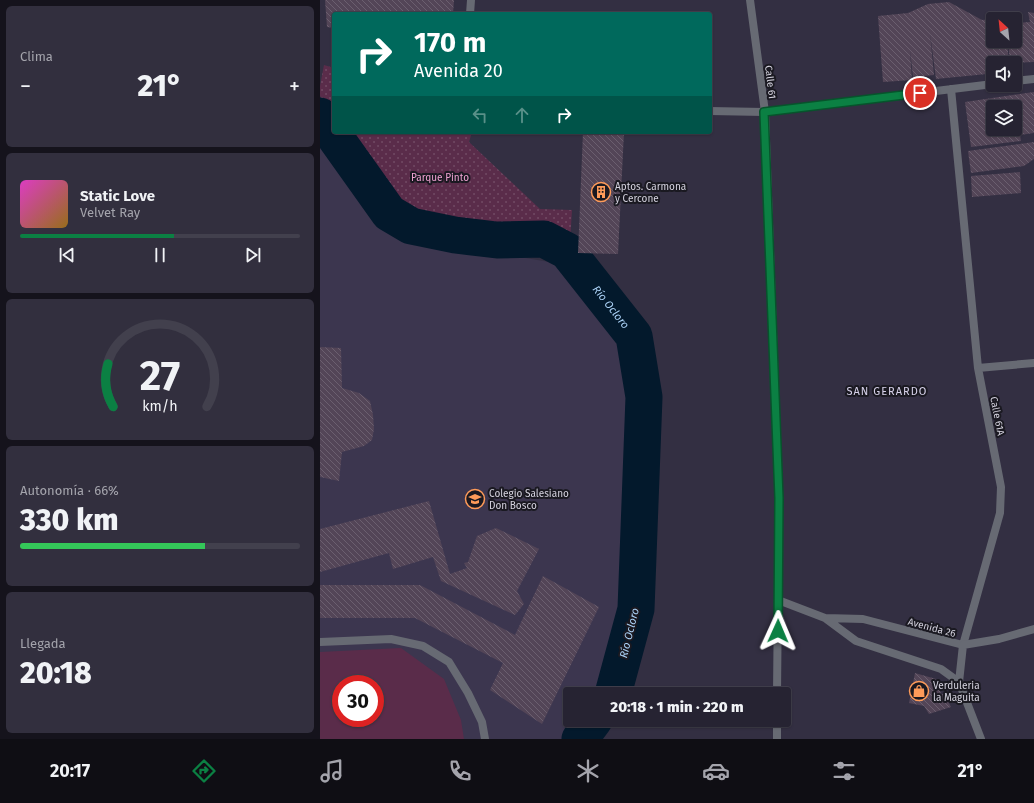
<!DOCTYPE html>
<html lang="es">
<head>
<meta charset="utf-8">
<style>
	:root { --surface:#262332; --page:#322f3e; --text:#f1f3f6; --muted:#a4a4ac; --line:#42404d; --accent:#0b8043 }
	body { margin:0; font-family:"Fira Sans",sans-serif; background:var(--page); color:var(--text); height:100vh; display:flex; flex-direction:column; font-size:15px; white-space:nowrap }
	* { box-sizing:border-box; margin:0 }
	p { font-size:13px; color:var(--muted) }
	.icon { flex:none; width:22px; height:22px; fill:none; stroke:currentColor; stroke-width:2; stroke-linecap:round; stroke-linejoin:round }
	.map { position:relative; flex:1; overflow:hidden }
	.drawer { display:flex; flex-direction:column; gap:6px; padding:6px; background:#15131c; width:320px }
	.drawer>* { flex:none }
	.guide { position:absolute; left:12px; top:12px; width:380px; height:122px; border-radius:4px; box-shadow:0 1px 3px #0004,0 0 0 1px var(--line); background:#00695c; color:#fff; overflow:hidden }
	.needle { width:26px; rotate:333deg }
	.controls { position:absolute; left:666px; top:12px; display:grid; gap:8px }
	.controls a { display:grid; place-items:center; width:36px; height:36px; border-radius:4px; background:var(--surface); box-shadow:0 1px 3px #0004,0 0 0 1px var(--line); font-size:20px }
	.speed { position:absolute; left:12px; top:675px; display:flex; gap:8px; font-size:20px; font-weight:700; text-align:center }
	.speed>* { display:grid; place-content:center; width:52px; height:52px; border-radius:50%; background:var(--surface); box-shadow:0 1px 3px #0004,0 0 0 1px var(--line); line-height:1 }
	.speed .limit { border:6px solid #d22; background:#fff; color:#111 }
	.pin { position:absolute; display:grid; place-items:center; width:34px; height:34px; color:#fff; margin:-17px; border:2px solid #fff; border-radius:50%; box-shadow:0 1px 4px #0007 }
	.me { position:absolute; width:44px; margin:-22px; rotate:1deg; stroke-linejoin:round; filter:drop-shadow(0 0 3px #0008) }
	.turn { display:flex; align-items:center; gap:14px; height:84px; padding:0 16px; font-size:18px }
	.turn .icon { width:52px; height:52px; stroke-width:2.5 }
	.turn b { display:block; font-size:28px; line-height:34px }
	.lanes { display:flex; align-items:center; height:38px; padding:0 16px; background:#0003; justify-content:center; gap:20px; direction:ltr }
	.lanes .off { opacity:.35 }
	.big { font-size:30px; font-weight:800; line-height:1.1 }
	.drawer .tile { flex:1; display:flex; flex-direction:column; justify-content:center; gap:6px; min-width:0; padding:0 14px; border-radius:6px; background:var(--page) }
	.drawer .dial { align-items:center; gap:0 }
	.dial svg { height:104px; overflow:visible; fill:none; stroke:var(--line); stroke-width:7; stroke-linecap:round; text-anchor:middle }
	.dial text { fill:var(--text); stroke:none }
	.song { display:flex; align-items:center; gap:12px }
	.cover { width:48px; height:48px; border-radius:6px; background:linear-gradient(135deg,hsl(310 70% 55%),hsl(40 70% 35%)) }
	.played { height:4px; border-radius:2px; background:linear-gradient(90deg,var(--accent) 55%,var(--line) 55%) }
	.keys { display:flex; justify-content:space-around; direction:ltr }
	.heat { display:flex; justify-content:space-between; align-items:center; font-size:22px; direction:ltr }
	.charge { height:6px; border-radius:3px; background:linear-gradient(90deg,#34c759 66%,var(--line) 0) }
	.trip { position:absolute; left:243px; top:687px; width:228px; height:40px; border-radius:4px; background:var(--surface); box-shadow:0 1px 3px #0004,0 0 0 1px var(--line); font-weight:800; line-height:40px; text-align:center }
	.tab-bar { display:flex; height:64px; justify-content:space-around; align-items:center; background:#0f0e14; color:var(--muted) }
	.tab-bar .icon { width:28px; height:28px }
	.tab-bar .current { color:var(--accent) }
	.tab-bar b { font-size:18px; color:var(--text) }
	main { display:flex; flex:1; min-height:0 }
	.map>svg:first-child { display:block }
	.built { fill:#3c364f; fill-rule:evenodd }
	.green { fill:#5a2c4a; fill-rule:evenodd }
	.park { fill:url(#park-dots) }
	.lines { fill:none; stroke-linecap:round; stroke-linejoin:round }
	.river { stroke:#03192c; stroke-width:37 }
	.building { fill:url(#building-back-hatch); fill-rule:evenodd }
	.service { stroke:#676a73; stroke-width:8 }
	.minor { stroke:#676a73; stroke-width:8 }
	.tertiary { stroke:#676a73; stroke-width:8 }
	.route-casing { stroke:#07532c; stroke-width:10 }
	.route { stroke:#0b8043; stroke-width:7 }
	.labels { text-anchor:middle; stroke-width:4; stroke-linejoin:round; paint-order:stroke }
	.street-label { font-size:10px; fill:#d5d3df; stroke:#1a1921 }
	.park-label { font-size:10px; fill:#f0a3d3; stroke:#1a1921 }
	.poi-label { font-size:10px; fill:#d5d3df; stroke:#1a1921; text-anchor:start }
	.water-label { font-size:11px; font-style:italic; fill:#acd2f7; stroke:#1a1921 }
	.neighbourhood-label { font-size:11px; letter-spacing:1px; fill:#d6d1e9; stroke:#1a1921 }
</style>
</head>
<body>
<main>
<section class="drawer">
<div class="tile"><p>Clima</p>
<div class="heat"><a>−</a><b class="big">21°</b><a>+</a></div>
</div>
<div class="tile">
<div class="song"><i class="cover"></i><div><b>Static Love</b><p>Velvet Ray</p></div></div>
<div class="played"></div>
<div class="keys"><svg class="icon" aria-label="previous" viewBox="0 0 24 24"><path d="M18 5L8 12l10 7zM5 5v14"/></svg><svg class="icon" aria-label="pause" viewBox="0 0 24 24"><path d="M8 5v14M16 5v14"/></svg><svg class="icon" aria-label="next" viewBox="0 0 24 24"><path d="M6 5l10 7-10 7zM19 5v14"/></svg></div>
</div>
<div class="tile dial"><svg viewBox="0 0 100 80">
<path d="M14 69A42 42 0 1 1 86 69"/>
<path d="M14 69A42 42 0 0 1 10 36" stroke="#0b8043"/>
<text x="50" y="56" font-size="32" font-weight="700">27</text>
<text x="50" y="72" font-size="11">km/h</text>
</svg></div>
<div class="tile"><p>Autonomía · 66%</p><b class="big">330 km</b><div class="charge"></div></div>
<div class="tile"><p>Llegada</p><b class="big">20:18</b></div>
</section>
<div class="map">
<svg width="714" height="739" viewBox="0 0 714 739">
	<defs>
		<pattern id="park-dots" width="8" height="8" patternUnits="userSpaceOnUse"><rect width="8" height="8" fill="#5a2c4a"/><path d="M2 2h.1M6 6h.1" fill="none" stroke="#714a64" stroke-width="1.8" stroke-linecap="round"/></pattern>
		<pattern id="building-back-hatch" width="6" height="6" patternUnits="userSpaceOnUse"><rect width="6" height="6" fill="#534557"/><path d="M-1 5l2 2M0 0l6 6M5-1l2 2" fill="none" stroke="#6b5f6f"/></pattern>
	</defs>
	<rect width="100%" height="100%" fill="#332f42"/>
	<!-- built -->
	<path class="built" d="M0,138L62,227L165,251L247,265L300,335L316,395L304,604L284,689L280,694H250V720H261L247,739H0ZM21,684H55V718H21Z"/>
	<!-- green -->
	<path class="green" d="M81,648L124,679L141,720L144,739H0V652ZM21,684H55V718H21Z"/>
	<!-- park -->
	<path class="park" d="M4,65L14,68V117L0,96V86Z
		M24,132H152L149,142L220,209L252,210L250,242L227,231H194L146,228L99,217L78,203Z"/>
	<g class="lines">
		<!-- river -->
		<g class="river">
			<path id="s1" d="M0,116L69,213L91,226L135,235L177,240L224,239L247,251L314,336L324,397L316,609L293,694"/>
			<path d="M260,739L274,720"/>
		</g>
	</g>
	<!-- building -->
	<path class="building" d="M5,0H134L133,14H14V28L7,27Z
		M629,2L662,20L673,19V41H687L689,63H673V66L666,67L667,74L616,79L610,33L614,75L593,77L590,50L592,80L563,82L558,16L588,13L608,4Z
		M708,12L714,13V62L690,63L688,41H695V23L710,22Z
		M714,92V133L700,135L701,141L651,147L645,102ZM673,107H695V129H673Z
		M263,132H304L298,254L258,253Z
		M714,142V159L704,166L651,173L648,151Z
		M700,172L701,193L652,197L651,176Z
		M0,347L21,348L22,388L39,393L50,401L53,415L54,429L52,440L44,446L22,452L19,481L0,477Z
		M109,501L130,574L147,568L144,563L148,562L157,536L176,528L219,549L197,591L204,604L195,615L121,581L113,557L73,569L69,553L0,572V529Z
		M223,576L279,607L222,724L170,690L183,663L95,618H0V585H100L195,635Z
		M595,673L616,679L621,694L625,695L631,707L609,714L604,706L589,703Z"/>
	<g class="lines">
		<!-- service -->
		<path class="service" d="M0,642L71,639L103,646L129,662L148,693L162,722L165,739"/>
		<!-- minor -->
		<path class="minor" d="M430,0L445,112L459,498L457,694
			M150,14L151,0
			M695,81L714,79
			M390,111L445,112L673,84
			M658,368L714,363
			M458,600L505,618L536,641L621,669L639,682
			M505,618L543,619L643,645L680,513L681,487L658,368L631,89
			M457,739V720"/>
		<!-- tertiary -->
		<path class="tertiary" d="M661,739L639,682L643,645L679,639L714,629"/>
	</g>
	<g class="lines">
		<!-- route casing -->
		<g class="route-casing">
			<path id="route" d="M458,631L459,498L444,112L600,93"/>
		</g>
		<!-- route -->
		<use href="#route" class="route"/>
	</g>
	<!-- icons -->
	<defs>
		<g id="building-ring" transform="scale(1)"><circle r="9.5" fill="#1a1921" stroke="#fe9b59" stroke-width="1.5"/><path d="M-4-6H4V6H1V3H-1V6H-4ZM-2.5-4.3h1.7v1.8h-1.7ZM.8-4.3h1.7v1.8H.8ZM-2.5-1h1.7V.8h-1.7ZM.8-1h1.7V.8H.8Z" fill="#fe9b59"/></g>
		<g id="university-ring" transform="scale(1)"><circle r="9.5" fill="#1a1921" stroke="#fe9b59" stroke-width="1.5"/><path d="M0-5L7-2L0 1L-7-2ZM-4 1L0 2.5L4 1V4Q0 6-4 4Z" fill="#fe9b59"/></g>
		<g id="shop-ring" transform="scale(1)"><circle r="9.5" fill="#1a1921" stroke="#fe9b59" stroke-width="1.5"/><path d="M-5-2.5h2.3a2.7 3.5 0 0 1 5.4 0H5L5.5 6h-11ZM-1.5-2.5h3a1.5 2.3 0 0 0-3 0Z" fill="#fe9b59"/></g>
	</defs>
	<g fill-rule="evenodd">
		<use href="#building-ring" x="281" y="192"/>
		<use href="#university-ring" x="155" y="499"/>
		<use href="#shop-ring" x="599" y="691"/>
	</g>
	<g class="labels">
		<!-- street labels -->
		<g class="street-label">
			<text transform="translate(451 82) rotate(83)" y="4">Calle 61</text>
			<text transform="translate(678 416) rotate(79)" y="4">Calle 61A</text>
			<text transform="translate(612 627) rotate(15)" y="4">Avenida 26</text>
		</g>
		<!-- park labels -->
		<g class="park-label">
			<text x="120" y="181">Parque Pinto</text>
		</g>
		<!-- poi labels -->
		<g class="poi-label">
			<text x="295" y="190">Aptos. Carmona<tspan x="295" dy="12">y Cercone</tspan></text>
			<text x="169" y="497">Colegio Salesiano<tspan x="169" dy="12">Don Bosco</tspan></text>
			<text x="613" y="689">Verduleria<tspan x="613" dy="12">la Maguita</tspan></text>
		</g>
		<!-- water labels -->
		<g class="water-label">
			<text dy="4" stroke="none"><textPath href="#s1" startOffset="376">Río Ocloro</textPath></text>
			<text transform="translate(309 633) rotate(-76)" y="4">Río Ocloro</text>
		</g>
		<!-- neighbourhood labels -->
		<g class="neighbourhood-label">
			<text x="567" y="395">SAN GERARDO</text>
		</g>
	</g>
</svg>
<div class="controls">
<a><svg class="needle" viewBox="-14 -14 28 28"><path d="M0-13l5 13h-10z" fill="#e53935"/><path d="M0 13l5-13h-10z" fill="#a4a4ac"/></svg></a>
<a><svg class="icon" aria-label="sound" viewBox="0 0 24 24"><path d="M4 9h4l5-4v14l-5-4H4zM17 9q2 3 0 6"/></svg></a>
<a><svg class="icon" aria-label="layers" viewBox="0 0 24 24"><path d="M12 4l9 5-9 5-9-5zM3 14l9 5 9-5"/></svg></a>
</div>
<div class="speed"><div class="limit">30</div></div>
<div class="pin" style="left:600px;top:93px;background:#d93025"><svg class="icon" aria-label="arrive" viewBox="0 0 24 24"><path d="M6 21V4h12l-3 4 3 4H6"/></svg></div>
<svg class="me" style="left:458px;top:631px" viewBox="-20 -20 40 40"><path d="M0-17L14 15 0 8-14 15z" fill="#0b8043" stroke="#fff" stroke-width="4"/></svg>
<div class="trip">20:18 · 1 min · 220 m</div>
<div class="guide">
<div class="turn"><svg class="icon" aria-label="right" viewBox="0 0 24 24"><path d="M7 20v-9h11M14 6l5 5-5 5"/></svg><div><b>170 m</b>Avenida 20</div></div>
<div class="lanes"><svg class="icon off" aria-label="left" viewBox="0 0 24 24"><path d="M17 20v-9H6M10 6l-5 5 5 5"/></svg><svg class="icon off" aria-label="ahead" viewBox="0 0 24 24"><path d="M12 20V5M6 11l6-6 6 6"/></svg><svg class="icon" aria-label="right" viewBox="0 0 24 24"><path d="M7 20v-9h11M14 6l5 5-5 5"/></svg></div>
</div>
</div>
</main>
<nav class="tab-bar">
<b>20:17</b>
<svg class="icon current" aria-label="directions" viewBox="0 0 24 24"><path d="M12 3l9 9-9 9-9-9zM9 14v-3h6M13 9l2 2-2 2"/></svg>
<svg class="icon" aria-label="music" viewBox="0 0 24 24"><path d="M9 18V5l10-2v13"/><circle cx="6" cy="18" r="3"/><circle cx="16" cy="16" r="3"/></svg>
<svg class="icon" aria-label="phone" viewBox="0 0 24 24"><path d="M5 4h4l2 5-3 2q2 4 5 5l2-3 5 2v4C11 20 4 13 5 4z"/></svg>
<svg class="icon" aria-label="climate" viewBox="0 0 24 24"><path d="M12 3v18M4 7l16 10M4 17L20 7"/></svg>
<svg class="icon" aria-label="car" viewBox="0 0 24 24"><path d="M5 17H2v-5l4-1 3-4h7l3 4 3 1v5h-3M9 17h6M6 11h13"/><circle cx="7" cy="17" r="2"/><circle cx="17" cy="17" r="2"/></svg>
<svg class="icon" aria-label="filters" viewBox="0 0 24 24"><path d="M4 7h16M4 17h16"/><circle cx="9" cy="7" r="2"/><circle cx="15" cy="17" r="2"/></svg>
<b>21°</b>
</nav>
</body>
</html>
